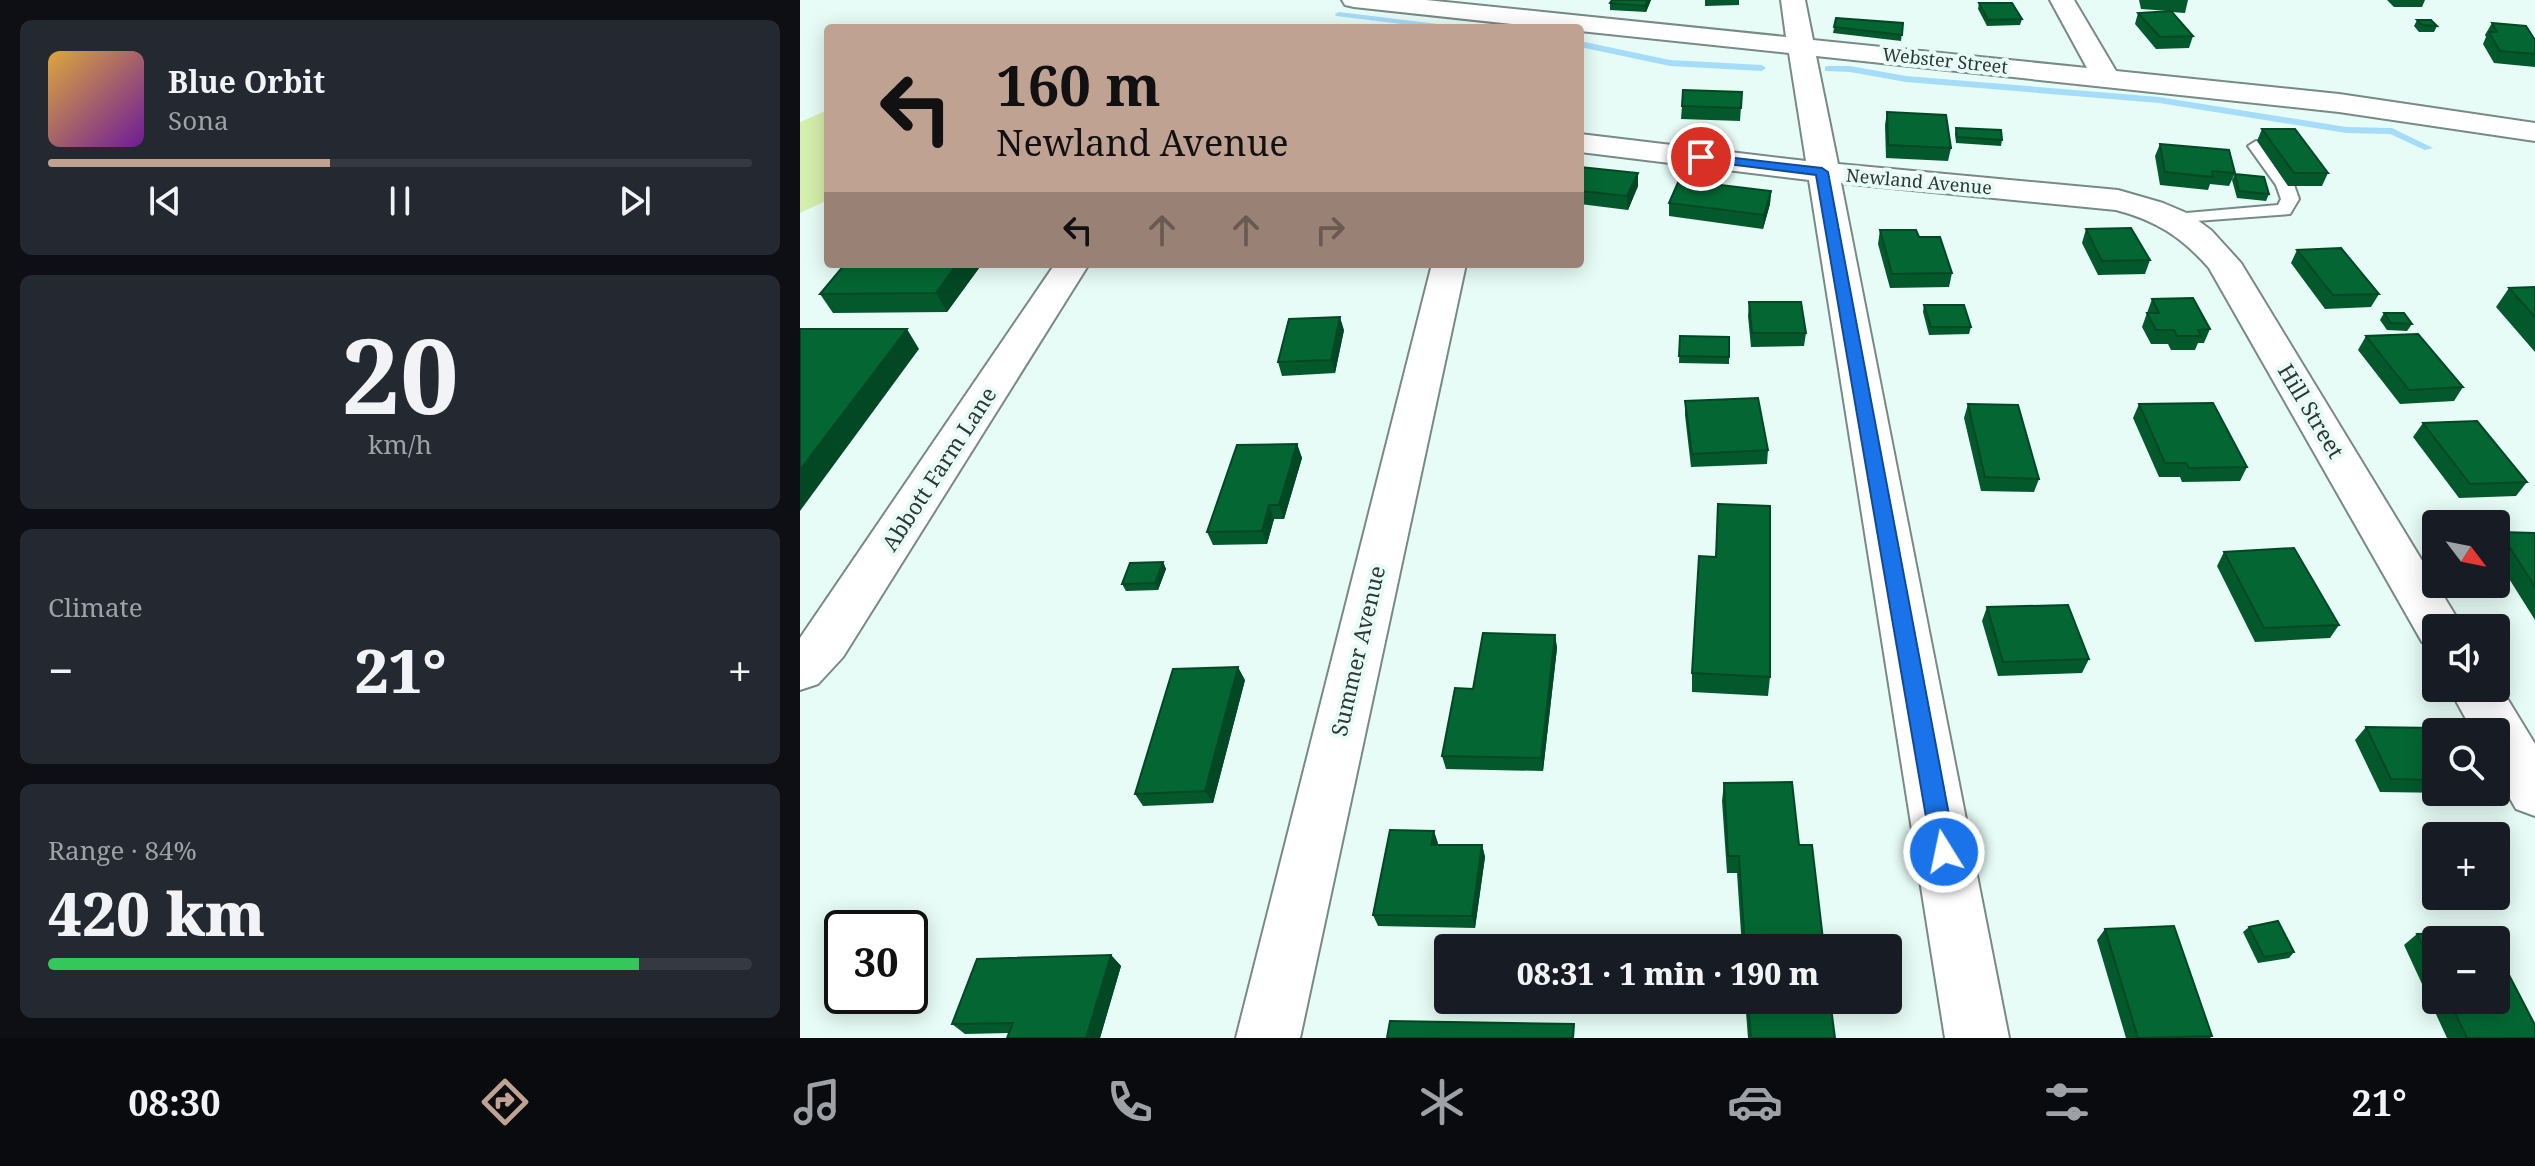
<!DOCTYPE html>
<html lang="en">
<head>
<meta charset="utf-8">
<style>
	:root { --surface:#171b24; --page:#242831; --text:#f1f3f6; --muted:#9ea1a6; --line:#363941; --accent:#c0a293 }
	body { margin:0; font-family:"Noto Serif",serif; background:var(--page); color:var(--text); height:100vh; display:flex; flex-direction:column; font-size:30px; white-space:nowrap }
	* { box-sizing:border-box; margin:0 }
	p { font-size:26px; color:var(--muted) }
	.icon { flex:none; width:44px; height:44px; fill:none; stroke:currentColor; stroke-width:2; stroke-linecap:round; stroke-linejoin:round }
	.map { position:relative; flex:1; overflow:hidden }
	.sheet { display:flex; flex-direction:column; gap:20px; padding:20px; background:#0d0f14; width:800px }
	.sheet>* { flex:none }
	.guide { position:absolute; left:24px; top:24px; width:760px; height:244px; border-radius:8px; box-shadow:0 4px 20px #0003; background:#c0a293; color:#111; overflow:hidden }
	.needle { width:52px; rotate:122deg }
	.tools { position:absolute; left:1622px; top:510px; display:grid; gap:16px }
	.tools a { display:grid; place-items:center; width:88px; height:88px; border-radius:8px; background:var(--surface); box-shadow:0 4px 20px #0003; font-size:40px }
	.speed { position:absolute; left:24px; top:910px; display:flex; gap:16px; font-size:40px; font-weight:700; text-align:center }
	.speed>* { display:grid; place-content:center; width:104px; height:104px; border-radius:50%; background:var(--surface); box-shadow:0 4px 20px #0003; line-height:1 }
	.speed .limit { border:4px solid #111; border-radius:12px; background:#fff; color:#111 }
	.pin { position:absolute; display:grid; place-items:center; width:68px; height:68px; color:#fff; margin:-34px; border:4px solid #fff; border-radius:50%; box-shadow:0 2px 8px #0007 }
	.me { position:absolute; width:88px; margin:-44px; rotate:350deg; stroke-linejoin:round; filter:drop-shadow(0 0 6px #0008) }
	.turn { display:flex; align-items:center; gap:28px; height:168px; padding:0 40px; font-size:36px }
	.turn .icon { width:104px; height:104px; stroke-width:2.5 }
	.turn b { display:block; font-size:56px; line-height:68px }
	.lanes { display:flex; align-items:center; height:76px; padding:0 40px; background:#0003; justify-content:center; gap:40px; direction:ltr }
	.lanes .off { opacity:.35 }
	.big { font-size:60px; font-weight:800; line-height:1.1 }
	.sheet .tile { flex:1; display:flex; flex-direction:column; justify-content:center; gap:12px; min-width:0; padding:0 28px; border-radius:12px; background:var(--page) }
	.sheet .dial { align-items:center; gap:0 }
	.dial b { font-size:104px; line-height:1 }
	.song { display:flex; align-items:center; gap:24px }
	.cover { width:96px; height:96px; border-radius:12px; background:linear-gradient(135deg,hsl(40 70% 55%),hsl(280 70% 35%)) }
	.played { height:8px; border-radius:4px; background:linear-gradient(90deg,var(--accent) 40%,var(--line) 40%) }
	.keys { display:flex; justify-content:space-around; direction:ltr }
	.heat { display:flex; justify-content:space-between; align-items:center; font-size:44px; direction:ltr }
	.charge { height:12px; border-radius:6px; background:linear-gradient(90deg,#34c759 84%,var(--line) 0) }
	.trip { position:absolute; left:634px; top:934px; width:468px; height:80px; border-radius:8px; background:var(--surface); box-shadow:0 4px 20px #0003; font-weight:800; line-height:80px; text-align:center }
	.menu { display:flex; height:128px; justify-content:space-around; align-items:center; background:#090b0e; color:var(--muted) }
	.menu .icon { width:56px; height:56px }
	.menu .active { color:var(--accent) }
	.menu b { font-size:36px; color:var(--text) }
	main { display:flex; flex:1; min-height:0 }
	.map>svg:first-child { display:block }
	.green { fill:#d5efac }
	.lines { fill:none; stroke-linecap:round; stroke-linejoin:round }
	.stream { fill:#a5dcfa; fill-rule:evenodd }
	.service-casing { stroke:#778a85; stroke-width:4 }
	.minor-casing { stroke:#778a85; stroke-width:4 }
	.service { fill:#fff; fill-rule:evenodd }
	.minor { fill:#fff; fill-rule:evenodd }
	.wall { fill:#03592c }
	.shaded-wall { fill:#034824 }
	.building { fill:#046733; stroke:#034824; stroke-width:2 }
	.route { fill:#1a73e8; stroke:#114b97; stroke-width:2 }
	.labels { text-anchor:middle; stroke-width:8; stroke-linejoin:round; paint-order:stroke }
	.far-street-label { font-size:18px; fill:#2f3735; stroke:#e7fcf6 }
	.street-label { font-size:22px; fill:#2f3735; stroke:#e7fcf6 }
</style>
</head>
<body>
<main>
<section class="sheet">
<div class="tile">
<div class="song"><i class="cover"></i><div><b>Blue Orbit</b><p>Sona</p></div></div>
<div class="played"></div>
<div class="keys"><svg class="icon" aria-label="previous" viewBox="0 0 24 24"><path d="M18 5L8 12l10 7zM5 5v14"/></svg><svg class="icon" aria-label="pause" viewBox="0 0 24 24"><path d="M8 5v14M16 5v14"/></svg><svg class="icon" aria-label="next" viewBox="0 0 24 24"><path d="M6 5l10 7-10 7zM19 5v14"/></svg></div>
</div>
<div class="tile dial"><b>20</b><p>km/h</p></div>
<div class="tile"><p>Climate</p>
<div class="heat"><a>−</a><b class="big">21°</b><a>+</a></div>
</div>
<div class="tile"><p>Range · 84%</p><b class="big">420 km</b><div class="charge"></div></div>
</section>
<div class="map">
<svg width="1735" height="1038" viewBox="0 0 1735 1038">
	<rect width="100%" height="100%" fill="#e7fcf6"/>
	<!-- green -->
	<path class="green" d="M28,110V200L0,213V122Z"/>
	<g class="lines">
		<!-- stream -->
		<path class="stream" d="M539,12L654,26L658,28H634L536,16L535,14Z
			M780,41L870,60L962,65L966,68L962,71L870,66L780,47Z
			M1028,66H1050L1106,76L1359,97L1546,127L1592,128L1633,148L1625,150L1590,134L1546,133L1359,103L1106,82L1050,72L1025,71V67Z"/>
		<!-- service casing -->
		<g class="service-casing">
			<path id="service" d="M1456,141L1462,142L1494,185L1499,199L1490,214L1369,223L1366,219L1369,215L1375,214L1478,205L1481,199L1476,185L1448,146Z"/>
		</g>
		<!-- minor casing -->
		<g class="minor-casing">
			<path id="minor" d="M542,0H626L986,37L981,0H1005L1013,40L1287,68L1250,0H1274L1316,71L1539,94L1735,123V141L1539,112L1016,56L1038,164L1318,190L1363,203L1389,214L1411,230L1441,263L1663,628H1636V646L1622,642L1409,268C1382,237 1355,220 1316,210L1041,183L1209,1038H1145L1009,180L780,152V134L1006,161L989,53L780,31V28H748L554,7L545,5Z
				M255,264H289L43,657L18,684L0,690V638Z
				M632,264H666L500,1038H436Z
				M1696,680L1735,744V816L1716,809L1696,774V732H1673L1649,688H1696Z"/>
		</g>
		<!-- service -->
		<use href="#service" class="service"/>
		<!-- minor -->
		<use href="#minor" class="minor"/>
	</g>
	<!-- wall -->
	<path class="wall" d="M812,0H851L846,12L810,10V3Z
		M905,0H939V5L905,6Z
		M1339,0H1388L1385,13L1371,12L1393,36L1389,48L1356,49L1335,24L1338,13L1369,11L1341,9Z
		M1587,0H1625L1622,7H1594Z
		M1179,3L1222,19L1220,25L1187,26L1178,9Z
		M1036,18L1103,23L1101,41L1033,33Z
		M1617,20L1637,26L1634,32H1619L1614,26Z
		M1692,23L1735,40V67L1694,63L1683,44L1686,37L1685,35Z
		M942,92L940,121L881,119L882,106Z
		M1087,112L1151,148L1148,161L1086,158L1085,125Z
		M1156,128L1202,140L1201,146L1156,143L1155,134Z
		M1462,129L1528,173L1522,186H1488L1457,141Z
		M1360,144L1435,173L1429,186L1410,184L1408,190L1360,185L1355,156Z
		M780,167L838,173V186L828,210L780,204Z
		M1435,174L1469,194L1466,201L1437,198L1432,180Z
		M971,191L970,204L963,229L869,216V203Z
		M1286,229L1350,260L1345,274L1298,275L1282,243Z
		M1080,230L1119,237L1152,273L1149,287L1090,288L1078,244Z
		M1497,250L1579,294L1571,307L1525,309L1491,263Z
		M45,264H182L147,312L33,313L20,294Z
		M542,264H574L543,266Z
		M1735,287V352L1696,307L1709,288Z
		M1352,299L1410,329L1404,343H1398L1395,350H1371L1368,344H1351L1342,327Z
		M949,302L1006,333L1004,346L951,347L948,316Z
		M1124,305L1171,327L1169,334L1129,335L1123,312Z
		M1584,313L1612,324L1607,331L1587,330L1580,320Z
		M544,330L535,373L482,376L478,362Z
		M880,336L929,337V364L879,363Z
		M1566,336L1663,387L1654,401L1600,404L1558,350Z
		M885,401L968,450L967,464L891,467L885,415Z
		M1168,404L1239,479L1234,492L1181,491L1164,418Z
		M1339,404L1447,467L1440,481L1382,482L1380,477H1359L1333,418Z
		M1623,423L1727,482L1716,496L1659,498L1613,437Z
		M497,444L502,458L484,519H474L467,544L413,545L407,532Z
		M1700,532L1735,533V620L1696,558V536Z
		M1424,552L1539,625L1530,638L1455,642L1417,566Z
		M363,562L366,569L358,590L326,591L322,584Z
		M1187,607L1289,659L1282,673L1198,676L1182,621Z
		M755,635L757,648L743,771L646,769L642,756L673,689Z
		M892,673L970,677L968,696L892,692Z
		M445,680L413,803L343,806L335,794Z
		M1566,727L1636,732V792H1652L1651,793L1580,792L1555,740Z
		M924,783L999,845L1024,948H942L937,873H927L922,801Z
		M634,831L637,845H682L685,857L675,928L578,926L573,915Z
		M1449,927L1494,952L1489,958L1458,963L1443,932Z
		M1305,929L1412,1036L1410,1038H1326L1297,940Z
		M1617,934L1636,940V1000H1696L1735,1038H1647L1604,945Z
		M311,955L321,966L300,1038H207L209,1033L165,1034L152,1024Z
		M945,1000H1030L1035,1038H948Z"/>
	<!-- shaded-wall -->
	<path class="shaded-wall" d="M848,0H851L846,12L845,6Z
		M838,173V186L828,210L827,196Z
		M971,191L970,204L963,229L964,215Z
		M157,264H182L147,312L136,293Z
		M540,317L544,330L535,373L531,360Z
		M107,329L119,349L0,511V470Z
		M497,444L502,458L484,519L479,505Z
		M469,505L474,519L467,544L462,531Z
		M363,562L366,569L358,590L355,583Z
		M755,635L757,648L743,771L741,758Z
		M438,667L445,680L413,803L405,791Z
		M634,831L638,843L635,857L631,845Z
		M682,845L685,857L675,928L672,916Z
		M311,955L321,966L300,1038H286Z"/>
	<!-- building -->
	<path class="building" d="M812,0H848L845,6L810,3Z
		M1179,3H1212L1222,19L1188,20Z
		M1371,11L1393,36L1360,37L1338,13Z
		M1036,18L1103,23L1102,35L1034,27Z
		M1617,20H1631L1637,26L1622,25Z
		M1692,23L1726,26L1735,40V54L1700,51L1689,32H1697Z
		M883,90L942,92L941,108L882,106Z
		M1087,112L1146,115L1151,148L1088,145Z
		M1156,128L1201,130L1202,140L1157,137Z
		M1462,129H1495L1528,173H1494Z
		M1360,144L1429,150L1435,173L1412,171L1413,177L1365,172Z
		M780,167L838,173L827,196L780,191Z
		M1435,174L1464,177L1469,194L1439,191Z
		M879,180L971,191L964,215L869,203Z
		M1331,228L1350,260L1302,261L1286,229Z
		M1080,230H1116L1119,237H1140L1152,273L1092,274Z
		M1541,248L1579,294L1533,295L1497,250Z
		M45,264H157L136,293L20,294Z
		M1735,287V317L1709,288Z
		M1393,298L1410,329L1398,330L1401,336H1377L1374,330H1356L1347,313H1359L1352,299Z
		M949,302H1001L1006,333H952Z
		M1124,305H1164L1171,327H1131Z
		M1584,313H1604L1612,324L1591,323Z
		M540,317L531,360L478,362L489,319Z
		M0,329H107L0,470Z
		M1618,334L1663,387L1609,390L1566,336Z
		M880,336L929,337V357L879,356Z
		M958,398L968,450L892,454L885,401Z
		M1413,403L1447,467L1389,468L1386,463H1365L1339,404Z
		M1168,404L1218,405L1239,479L1185,477Z
		M1677,421L1727,482L1670,484L1623,423Z
		M497,444L479,505H469L462,531L407,532L437,445Z
		M918,504L970,506V677L892,673L899,556L916,557Z
		M1700,532L1735,533V587Z
		M1494,548L1539,625L1464,628L1424,552Z
		M363,562L355,583L322,584L330,563Z
		M1268,605L1289,659L1203,662L1187,607Z
		M683,633L755,635L741,758L642,756L655,688L673,689Z
		M438,667L405,791L335,794L373,669Z
		M1566,727L1636,728L1638,732H1636V780L1591,779Z
		M992,782L999,845H1012L1024,948H945L939,856H928L924,783Z
		M590,830L634,831L631,845H682L672,916L573,915Z
		M1478,921L1494,952L1464,957L1449,927Z
		M1374,926L1412,1036L1338,1038L1305,929Z
		M1687,933L1691,940H1636V973L1617,934Z
		M1696,950L1735,1025V1038H1667L1649,1000H1696Z
		M311,955L286,1038H207L213,1023L152,1024L177,959Z
		M948,1000H1030L1035,1038H951Z
		M590,1021L774,1024L773,1038H587Z"/>
	<!-- route -->
	<path class="route" d="M901,154L1022,168L1028,172L1156,852L1152,860L1144,863L1136,860L1132,852L1016,175L896,160V155Z"/>
	<g class="labels">
		<!-- far-street labels -->
		<g class="far-street-label">
			<text transform="translate(1145 61) rotate(6)" y="6">Webster Street</text>
			<text transform="translate(1119 182) rotate(5)" y="6">Newland Avenue</text>
		</g>
		<!-- street labels -->
		<g class="street-label">
			<text transform="translate(1511 411) rotate(59)" y="8">Hill Street</text>
			<text transform="translate(139 469) rotate(-57)" y="8">Abbott Farm Lane</text>
			<text transform="translate(558 651) rotate(-77)" y="8">Summer Avenue</text>
		</g>
	</g>
</svg>
<div class="tools">
<a><svg class="needle" viewBox="-14 -14 28 28"><path d="M0-13l5 13h-10z" fill="#e53935"/><path d="M0 13l5-13h-10z" fill="#9ea1a6"/></svg></a>
<a><svg class="icon" aria-label="sound" viewBox="0 0 24 24"><path d="M4 9h4l5-4v14l-5-4H4zM17 9q2 3 0 6"/></svg></a>
<a><svg class="icon" aria-label="search" viewBox="0 0 24 24"><circle cx="10" cy="10" r="6"/><path d="M15 15l6 6"/></svg></a>
<a>+</a>
<a>−</a>
</div>
<div class="speed"><div class="limit">30</div></div>
<div class="pin" style="left:901px;top:157px;background:#d93025"><svg class="icon" aria-label="arrive" viewBox="0 0 24 24"><path d="M6 21V4h12l-3 4 3 4H6"/></svg></div>
<svg class="me" style="left:1144px;top:852px" viewBox="-20 -20 40 40"><circle r="17" fill="#1a73e8" stroke="#fff" stroke-width="3"/><path d="M0-11L8 9 0 5-8 9z" fill="#fff"/></svg>
<div class="trip">08:31 · 1 min · 190 m</div>
<div class="guide">
<div class="turn"><svg class="icon" aria-label="left" viewBox="0 0 24 24"><path d="M17 20v-9H6M10 6l-5 5 5 5"/></svg><div><b>160 m</b>Newland Avenue</div></div>
<div class="lanes"><svg class="icon" aria-label="left" viewBox="0 0 24 24"><path d="M17 20v-9H6M10 6l-5 5 5 5"/></svg><svg class="icon off" aria-label="ahead" viewBox="0 0 24 24"><path d="M12 20V5M6 11l6-6 6 6"/></svg><svg class="icon off" aria-label="ahead" viewBox="0 0 24 24"><path d="M12 20V5M6 11l6-6 6 6"/></svg><svg class="icon off" aria-label="right" viewBox="0 0 24 24"><path d="M7 20v-9h11M14 6l5 5-5 5"/></svg></div>
</div>
</div>
</main>
<nav class="menu">
<b>08:30</b>
<svg class="icon active" aria-label="directions" viewBox="0 0 24 24"><path d="M12 3l9 9-9 9-9-9zM9 14v-3h6M13 9l2 2-2 2"/></svg>
<svg class="icon" aria-label="music" viewBox="0 0 24 24"><path d="M9 18V5l10-2v13"/><circle cx="6" cy="18" r="3"/><circle cx="16" cy="16" r="3"/></svg>
<svg class="icon" aria-label="phone" viewBox="0 0 24 24"><path d="M5 4h4l2 5-3 2q2 4 5 5l2-3 5 2v4C11 20 4 13 5 4z"/></svg>
<svg class="icon" aria-label="climate" viewBox="0 0 24 24"><path d="M12 3v18M4 7l16 10M4 17L20 7"/></svg>
<svg class="icon" aria-label="car" viewBox="0 0 24 24"><path d="M5 17H2v-5l4-1 3-4h7l3 4 3 1v5h-3M9 17h6M6 11h13"/><circle cx="7" cy="17" r="2"/><circle cx="17" cy="17" r="2"/></svg>
<svg class="icon" aria-label="filters" viewBox="0 0 24 24"><path d="M4 7h16M4 17h16"/><circle cx="9" cy="7" r="2"/><circle cx="15" cy="17" r="2"/></svg>
<b>21°</b>
</nav>
</body>
</html>
